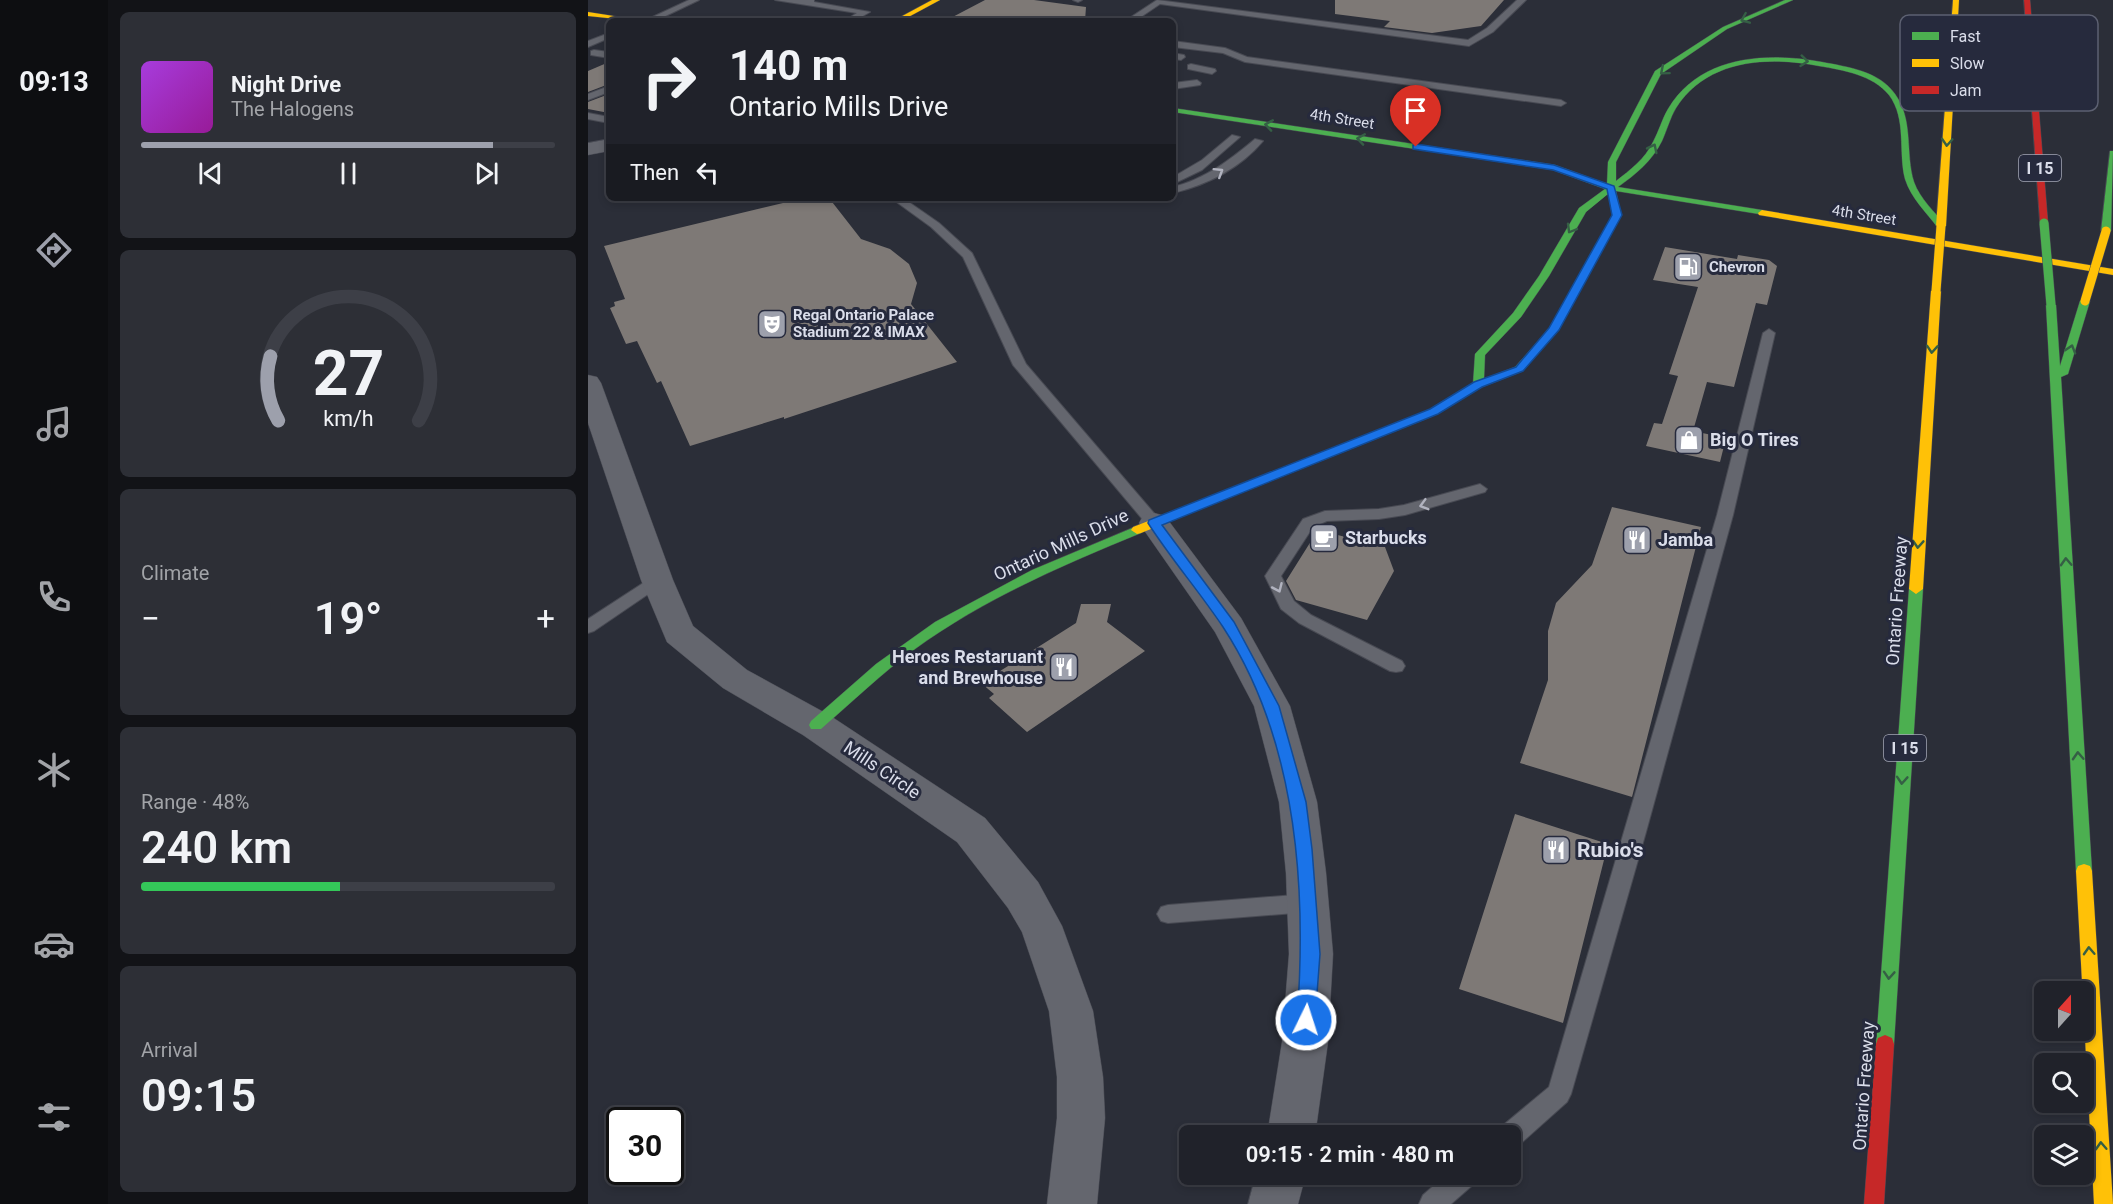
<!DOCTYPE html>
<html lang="en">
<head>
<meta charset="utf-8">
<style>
	:root { --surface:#20222a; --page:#2d2f36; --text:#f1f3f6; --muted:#a2a4a8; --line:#3d3f47; --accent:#9da0ac }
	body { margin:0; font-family:Roboto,sans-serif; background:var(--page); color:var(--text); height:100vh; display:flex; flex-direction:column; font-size:22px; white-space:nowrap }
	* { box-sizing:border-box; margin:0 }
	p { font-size:20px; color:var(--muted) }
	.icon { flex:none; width:33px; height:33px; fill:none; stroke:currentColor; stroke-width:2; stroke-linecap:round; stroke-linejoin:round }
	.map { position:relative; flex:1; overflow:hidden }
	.drawer { display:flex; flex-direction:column; gap:12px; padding:12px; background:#121317; width:480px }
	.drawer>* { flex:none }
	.banner { position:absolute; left:18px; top:18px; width:570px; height:183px; border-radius:9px; box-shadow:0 3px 9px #0003,0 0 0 2px var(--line); background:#20222a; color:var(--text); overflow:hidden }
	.needle { width:39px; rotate:21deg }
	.tools { position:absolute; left:1446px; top:981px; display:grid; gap:12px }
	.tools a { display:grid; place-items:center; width:60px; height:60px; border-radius:9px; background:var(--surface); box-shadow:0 3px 9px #0003,0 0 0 2px var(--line); font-size:30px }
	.speed { position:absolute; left:18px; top:1107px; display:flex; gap:12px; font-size:30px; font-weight:700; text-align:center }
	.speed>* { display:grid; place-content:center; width:78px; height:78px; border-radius:50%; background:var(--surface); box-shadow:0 3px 9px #0003,0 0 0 2px var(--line); line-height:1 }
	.speed .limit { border:3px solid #111; border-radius:9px; background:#fff; color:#111 }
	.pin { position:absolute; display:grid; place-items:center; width:51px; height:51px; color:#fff; margin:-62px -26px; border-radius:50% 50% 50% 0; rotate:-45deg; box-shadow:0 0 6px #0007 }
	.pin .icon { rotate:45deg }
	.me { position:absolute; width:66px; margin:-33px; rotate:4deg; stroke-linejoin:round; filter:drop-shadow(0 0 4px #0008) }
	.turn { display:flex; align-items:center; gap:21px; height:126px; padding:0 24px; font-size:27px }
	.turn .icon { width:78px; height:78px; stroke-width:2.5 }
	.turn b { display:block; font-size:42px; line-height:51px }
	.then { display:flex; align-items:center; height:57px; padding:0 24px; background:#0003; gap:12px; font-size:22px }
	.big { font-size:45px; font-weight:600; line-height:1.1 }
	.drawer .card { flex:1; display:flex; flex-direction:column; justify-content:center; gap:9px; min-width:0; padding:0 21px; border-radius:9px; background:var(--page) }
	.drawer .dial { align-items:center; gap:0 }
	.dial svg { height:156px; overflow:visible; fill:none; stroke:var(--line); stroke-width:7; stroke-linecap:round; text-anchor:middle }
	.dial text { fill:var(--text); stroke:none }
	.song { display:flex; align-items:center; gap:18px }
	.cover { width:72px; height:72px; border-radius:9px; background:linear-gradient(135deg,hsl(280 70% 55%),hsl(300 70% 35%)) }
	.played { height:6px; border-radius:3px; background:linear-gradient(90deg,var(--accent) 85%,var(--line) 85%) }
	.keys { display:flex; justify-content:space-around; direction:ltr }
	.heat { display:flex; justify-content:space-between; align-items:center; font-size:33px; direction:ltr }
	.charge { height:9px; border-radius:4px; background:linear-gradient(90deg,#34c759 48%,var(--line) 0) }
	.trip { position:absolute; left:591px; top:1125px; width:342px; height:60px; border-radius:9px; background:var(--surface); box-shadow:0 3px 9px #0003,0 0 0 2px var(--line); font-weight:600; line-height:60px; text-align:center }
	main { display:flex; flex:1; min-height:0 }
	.dock { display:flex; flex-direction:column; width:108px; justify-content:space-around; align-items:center; background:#0d0e11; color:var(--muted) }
	.dock .icon { width:42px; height:42px }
	.dock .on { color:var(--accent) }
	.dock b { font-size:27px; color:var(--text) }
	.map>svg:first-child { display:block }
	.building { fill:#7e7976 }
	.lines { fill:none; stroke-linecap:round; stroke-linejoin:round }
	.lane-casing { stroke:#484a53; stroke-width:2 }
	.street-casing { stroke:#484a53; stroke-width:1 }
	.fast-casing { stroke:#484a53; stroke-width:1 }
	.slow-casing { stroke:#484a53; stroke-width:1 }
	.jam-casing { stroke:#484a53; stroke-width:1 }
	.lane { fill:#64666e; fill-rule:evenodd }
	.street { fill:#64666e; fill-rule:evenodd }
	.fast { fill:#4caf50; fill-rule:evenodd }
	.slow { fill:#ffc107; fill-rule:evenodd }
	.jam { fill:#c62828; fill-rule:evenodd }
	.fast-bridge-casing { stroke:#484a53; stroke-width:10; stroke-linecap:butt }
	.slow-bridge-casing { stroke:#484a53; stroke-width:10; stroke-linecap:butt }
	.fast-bridge { stroke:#4caf50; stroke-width:9 }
	.slow-bridge { stroke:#ffc107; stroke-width:9 }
	.oneway { stroke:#355f45 }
	.oneway2 { stroke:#b1b3bf }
	.route { fill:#1a73e8; stroke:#114b97; stroke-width:1.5 }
	.labels { text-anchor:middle; stroke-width:6; stroke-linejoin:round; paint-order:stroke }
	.far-street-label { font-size:15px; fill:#daddea; stroke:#262a3d }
	.far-poi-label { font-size:15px; font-weight:bold; fill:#daddea; stroke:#262a3d; text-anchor:start }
	.shield { fill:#262a3d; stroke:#a4a7b6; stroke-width:1.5 }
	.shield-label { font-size:16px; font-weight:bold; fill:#daddea }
	.poi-label { font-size:18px; font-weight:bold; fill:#daddea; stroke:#262a3d; text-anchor:start }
	.street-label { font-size:18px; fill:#daddea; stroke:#262a3d }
	.near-poi-label { font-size:21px; font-weight:bold; fill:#daddea; stroke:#262a3d; text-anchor:start }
	.key { fill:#262a3d; stroke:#5c6071; stroke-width:1.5 }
	.key-label { font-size:16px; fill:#daddea }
</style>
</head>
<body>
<main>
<nav class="dock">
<b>09:13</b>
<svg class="icon on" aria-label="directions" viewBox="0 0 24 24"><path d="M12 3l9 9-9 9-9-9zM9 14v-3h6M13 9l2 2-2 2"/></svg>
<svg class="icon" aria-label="music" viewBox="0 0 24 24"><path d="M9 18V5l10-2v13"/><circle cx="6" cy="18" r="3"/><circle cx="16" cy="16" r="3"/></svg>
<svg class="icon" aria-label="phone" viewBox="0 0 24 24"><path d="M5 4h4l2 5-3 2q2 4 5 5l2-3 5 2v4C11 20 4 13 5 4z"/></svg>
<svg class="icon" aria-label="climate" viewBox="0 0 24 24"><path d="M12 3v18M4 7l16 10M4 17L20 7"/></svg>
<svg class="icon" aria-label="car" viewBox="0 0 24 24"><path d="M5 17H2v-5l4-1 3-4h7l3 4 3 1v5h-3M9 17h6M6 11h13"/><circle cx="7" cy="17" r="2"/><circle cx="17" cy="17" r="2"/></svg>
<svg class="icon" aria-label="filters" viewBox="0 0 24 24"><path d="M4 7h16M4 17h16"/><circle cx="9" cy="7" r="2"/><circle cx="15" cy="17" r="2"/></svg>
</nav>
<section class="drawer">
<div class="card">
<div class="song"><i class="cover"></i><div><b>Night Drive</b><p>The Halogens</p></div></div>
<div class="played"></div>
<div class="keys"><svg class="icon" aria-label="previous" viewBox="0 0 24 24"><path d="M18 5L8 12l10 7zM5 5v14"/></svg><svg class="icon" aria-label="pause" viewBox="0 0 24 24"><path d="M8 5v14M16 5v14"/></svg><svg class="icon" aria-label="next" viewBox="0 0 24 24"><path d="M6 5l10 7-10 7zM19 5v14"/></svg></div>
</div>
<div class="card dial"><svg viewBox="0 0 100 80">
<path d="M14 69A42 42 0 1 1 86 69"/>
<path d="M14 69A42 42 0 0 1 10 36" stroke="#9da0ac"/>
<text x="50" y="56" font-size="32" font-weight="700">27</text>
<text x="50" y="72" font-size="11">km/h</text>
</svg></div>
<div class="card"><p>Climate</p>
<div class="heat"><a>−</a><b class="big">19°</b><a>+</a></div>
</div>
<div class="card"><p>Range · 48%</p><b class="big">240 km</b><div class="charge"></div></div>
<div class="card"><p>Arrival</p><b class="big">09:15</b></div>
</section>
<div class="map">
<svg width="1525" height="1204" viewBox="0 0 1525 1204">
	<rect width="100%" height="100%" fill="#2b2e38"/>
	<!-- building -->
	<path class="building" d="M397,0H446L498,7L497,21H357Z
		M747,0H916L893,26L844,33L796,27L802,21L747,14Z
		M21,62V84L0,92V71Z
		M21,94V113L0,109V102Z
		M216,198H241L273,239L302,249L321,264L329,283L323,304L369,362L196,419V417L102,446L73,381L69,383L49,341L38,344L22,308L27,306L26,302L37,299L16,246Z
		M1077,247L1149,259L1150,255L1181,260L1189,266L1179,305L1168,303L1146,387L1119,382L1105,431L1138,438L1132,462L1058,446L1066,423L1074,424L1090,376L1081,374L1110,287L1065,280Z
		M1024,507L1113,527L1044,797L932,763L960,680V631L968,603L1004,565Z
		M730,530L797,547L806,571L779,620L708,600L698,581Z
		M493,604H523L519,622L557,651L439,732L401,698L406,694L393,683L488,623Z
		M927,814L1020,844L975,1023L871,989Z"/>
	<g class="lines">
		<!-- lane casing -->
		<g class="lane-casing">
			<path id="lane" d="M101,0H111L67,21H56Z
				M187,0H226V2L282,12L266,21H256L269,13Z
				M485,0H494L490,2Z
				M569,0L880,40L899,28L929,0H938L905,32L881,46L572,4L547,21H537Z
				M176,17H182L183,19L173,21Z
				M21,33V38L0,47V41Z
				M585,41L637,48L659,57L973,100L978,103L973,106L657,62L635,53L585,47Z
				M6,50L21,52V58L3,55V51Z
				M585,53L596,55L597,57L593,60L585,59Z
				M603,64L627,69L628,71L624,74L600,69V65Z
				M609,80L613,83L612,85L585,89V83Z
				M21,86V92L0,100V94Z
				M0,113L21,117V123L0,119Z
				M644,135L652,137L614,170L585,184V177L614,160Z
				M667,139L675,141C652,168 619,185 585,193V187C617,179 642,160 667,139Z
				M303,198H315L351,223L384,253L438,364L571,519L574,523L571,527H561L425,365L375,257L343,227Z
				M1181,329L1187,333L1145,515L1058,832L983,1094L979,1102L931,1145L922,1148V1136H910L913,1127L961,1087L1129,515L1175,333Z
				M892,484L899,489L897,492L817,515L791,519L739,521L725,527L693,576L706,601L723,615L814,661L817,666L814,671L808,672L802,671L711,623L693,609L677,576L715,519L737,511L791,509L816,505Z
				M69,574L75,576L77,580L75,584L6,631L0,633V619Z
				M720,894L727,897L730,903L727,909L720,912L580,923L573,921L569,914L573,907L580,905Z
				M859,1174H890L887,1183L863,1204H831L835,1195Z"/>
		</g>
		<!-- street casing -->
		<g class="street-casing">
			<path id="street" d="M21,139V151L0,155V143Z
				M0,375L9,377L13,383L85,580L105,626L159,670L241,715L397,818L450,882L474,926L505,1011L515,1077L517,1118L509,1204H459L469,1118V1077L461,1011L434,932L420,908L369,842L215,735L135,688L79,642L53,580L0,423Z
				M566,513L577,516L653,618L702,706L729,802L738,873L745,954L740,1042L727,1136H679L694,1042L701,954L698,873L691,802L666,706L627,632L551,523L555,516Z
				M668,1174H718L710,1204H660Z"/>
		</g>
		<!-- fast casing -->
		<g class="fast-casing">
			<path id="fast" d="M1197,0H1205L1139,29L1073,74L1028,162V181C1042,170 1057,159 1065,142C1071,131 1074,119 1080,109C1112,55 1179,52 1234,62C1260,67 1291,71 1307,94C1326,120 1317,153 1326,182C1332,199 1347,212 1358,226L1356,228H1350C1338,212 1323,198 1317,179C1310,152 1319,119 1301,95C1285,75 1255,70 1231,66C1180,56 1119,59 1088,108C1082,118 1079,130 1074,141C1064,161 1048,174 1030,187L1174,210L1178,213L1177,215L1028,191L1033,215L970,330L935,371L894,387L841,417L837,416V412L885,384L887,354L925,313L951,276L991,208L1017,189L965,170L585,112V108L967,165L1019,184L1020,162L1067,71L1135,27ZM1020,194L1025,215L961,329L927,367L896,379L897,355L933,317L961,276L998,212Z
				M1522,151H1525L1523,231L1518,234L1513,231Z
				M1497,298L1502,301L1480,374L1473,377L1504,871L1502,876L1496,878L1490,876L1488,871L1458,305L1463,302L1468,305L1472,366L1492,301Z
				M549,526L555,530L553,533C475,565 396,599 327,649C294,673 264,702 233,729H223L221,725L223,721L288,664L347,622L444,570Z
				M1328,584L1335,589L1306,1044L1304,1050L1297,1053L1290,1050L1288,1044L1321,589Z"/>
		</g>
		<!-- slow casing -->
		<g class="slow-casing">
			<path id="slow" d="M344,0H352L313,21H305Z
				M1365,0H1371L1358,226L1353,229L1348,226Z
				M0,12L45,19L48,21L0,16Z
				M1174,210L1525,269V275L1171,215L1170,213Z
				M1348,288L1353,291L1335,589L1328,594L1321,589L1343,291Z
				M841,411L845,412V416L553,533L549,534L543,530L545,527Z
				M1496,864L1502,866L1504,871L1525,1204H1506L1488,871L1490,866Z"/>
		</g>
		<!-- jam casing -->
		<g class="jam-casing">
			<path id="jam" d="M1436,0H1442L1460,223L1456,226L1452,223Z
				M1297,1035L1304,1038L1306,1044L1296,1204H1276L1288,1044L1290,1038Z"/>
		</g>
		<!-- lane -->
		<use href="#lane" class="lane"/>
		<!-- street -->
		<use href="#street" class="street"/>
		<!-- fast -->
		<use href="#fast" class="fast"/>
		<!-- slow -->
		<use href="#slow" class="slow"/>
		<!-- jam -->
		<use href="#jam" class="jam"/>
		<!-- fast-bridge casing -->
		<g class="fast-bridge-casing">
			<path id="fast-bridge" d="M1456,223L1463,305"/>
		</g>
		<!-- slow-bridge casing -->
		<g class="slow-bridge-casing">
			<path id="slow-bridge" d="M1348,291L1353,226
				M1497,301L1518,231"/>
		</g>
		<!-- fast-bridge -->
		<use href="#fast-bridge" class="fast-bridge"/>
		<!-- slow-bridge -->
		<use href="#slow-bridge" class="slow-bridge"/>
	</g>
	<!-- one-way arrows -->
	<defs><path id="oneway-chevron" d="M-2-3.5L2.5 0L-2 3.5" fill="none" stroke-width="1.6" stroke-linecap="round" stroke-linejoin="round" transform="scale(1.5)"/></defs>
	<g class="oneway">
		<use href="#oneway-chevron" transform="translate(1157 19) rotate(157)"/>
		<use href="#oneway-chevron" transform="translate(1216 61) rotate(6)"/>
		<use href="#oneway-chevron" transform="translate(1076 71) rotate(140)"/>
		<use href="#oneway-chevron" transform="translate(681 125) rotate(-171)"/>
		<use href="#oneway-chevron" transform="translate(773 139) rotate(-171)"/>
		<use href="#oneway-chevron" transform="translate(1359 142) rotate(94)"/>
		<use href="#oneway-chevron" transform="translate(1065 148) rotate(-64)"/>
		<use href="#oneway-chevron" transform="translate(983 229) rotate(120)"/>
		<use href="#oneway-chevron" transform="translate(1344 349) rotate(94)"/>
		<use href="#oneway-chevron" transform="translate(1483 349) rotate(-73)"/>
		<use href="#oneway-chevron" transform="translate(1330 544) rotate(94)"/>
		<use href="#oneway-chevron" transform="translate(1478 562) rotate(-93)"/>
		<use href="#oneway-chevron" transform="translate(1490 756) rotate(-93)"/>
		<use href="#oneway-chevron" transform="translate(1314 780) rotate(94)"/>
		<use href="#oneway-chevron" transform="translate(1501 951) rotate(-93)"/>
		<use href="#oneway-chevron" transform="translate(1301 975) rotate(94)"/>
		<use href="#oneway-chevron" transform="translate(1513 1146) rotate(-93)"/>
	</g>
	<g class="oneway2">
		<use href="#oneway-chevron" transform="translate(631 172) rotate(-32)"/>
		<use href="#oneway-chevron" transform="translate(836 505) rotate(164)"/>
		<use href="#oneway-chevron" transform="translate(690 588) rotate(66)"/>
	</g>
	<!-- route -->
	<path class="route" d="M828,144L966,165L1026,186L1034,215L971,330L935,371L894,387L850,414L574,525L646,622L691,706L718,802L724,849L732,954L727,1020L725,1026L718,1029L711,1026L709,1020C719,889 709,740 635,627C611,591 583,559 560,523L561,520L842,409L886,382L928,367L961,328L1024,215L1019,189L965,170L825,149V145Z"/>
	<!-- icons -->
	<defs>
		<g id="fuel-square" transform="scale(1.5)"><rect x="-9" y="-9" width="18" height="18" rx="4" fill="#9da0ac" stroke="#262a3d"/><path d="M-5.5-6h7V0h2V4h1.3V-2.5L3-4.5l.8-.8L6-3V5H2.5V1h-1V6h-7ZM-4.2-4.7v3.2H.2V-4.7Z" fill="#fff"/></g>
		<g id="theatre-square" transform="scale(1.5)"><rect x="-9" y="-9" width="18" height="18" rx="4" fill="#9da0ac" stroke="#262a3d"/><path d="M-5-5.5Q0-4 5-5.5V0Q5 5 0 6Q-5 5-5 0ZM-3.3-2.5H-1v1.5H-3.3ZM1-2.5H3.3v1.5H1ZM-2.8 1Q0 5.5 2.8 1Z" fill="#fff"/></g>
		<g id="shop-square" transform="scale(1.5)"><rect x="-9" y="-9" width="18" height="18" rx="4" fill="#9da0ac" stroke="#262a3d"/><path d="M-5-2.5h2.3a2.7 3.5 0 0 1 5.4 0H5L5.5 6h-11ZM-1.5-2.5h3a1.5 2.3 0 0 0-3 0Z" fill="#fff"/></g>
		<g id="cafe-square" transform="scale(1.5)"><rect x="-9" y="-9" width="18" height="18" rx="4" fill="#9da0ac" stroke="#262a3d"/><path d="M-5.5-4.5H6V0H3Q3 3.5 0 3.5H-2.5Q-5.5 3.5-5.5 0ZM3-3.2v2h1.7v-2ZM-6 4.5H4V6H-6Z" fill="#fff"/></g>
		<g id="restaurant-square" transform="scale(1.5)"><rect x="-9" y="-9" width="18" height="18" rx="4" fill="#9da0ac" stroke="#262a3d"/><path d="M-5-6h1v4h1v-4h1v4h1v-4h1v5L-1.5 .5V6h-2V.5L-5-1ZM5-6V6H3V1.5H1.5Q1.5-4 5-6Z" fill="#fff"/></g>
	</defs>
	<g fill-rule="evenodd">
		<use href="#fuel-square" x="1100" y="267"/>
		<use href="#theatre-square" x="184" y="324"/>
		<use href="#shop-square" x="1101" y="440"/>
		<use href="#cafe-square" x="736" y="538"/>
		<use href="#restaurant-square" x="1049" y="540"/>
		<use href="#restaurant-square" x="476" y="667"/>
		<use href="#restaurant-square" x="968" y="850"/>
	</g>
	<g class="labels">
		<!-- far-street labels -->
		<g class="far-street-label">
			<text transform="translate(754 119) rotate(9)" y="5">4th Street</text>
			<text transform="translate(1276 215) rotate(9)" y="5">4th Street</text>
		</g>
		<!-- far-poi labels -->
		<g class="far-poi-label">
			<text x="1121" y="272">Chevron</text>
			<text x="205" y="320">Regal Ontario Palace<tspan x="205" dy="17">Stadium 22 &amp; IMAX</tspan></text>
		</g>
		<!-- shield labels -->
		<g class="shield">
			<rect x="1431" y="155" width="42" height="26" rx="4.5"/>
			<rect x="1296" y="735" width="42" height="26" rx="4.5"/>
		</g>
		<g class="shield-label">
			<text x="1452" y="174">I 15</text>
			<text x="1317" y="754">I 15</text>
		</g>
		<!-- poi labels -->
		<g class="poi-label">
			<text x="1122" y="446">Big O Tires</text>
			<text x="757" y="544">Starbucks</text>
			<text x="1070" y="546">Jamba</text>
			<text x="455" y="663" text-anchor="end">Heroes Restaruant<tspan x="455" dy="21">and Brewhouse</tspan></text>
		</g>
		<!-- street labels -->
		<g class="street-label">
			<text transform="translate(473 545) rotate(-25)" y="6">Ontario Mills Drive</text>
			<text transform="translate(1309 601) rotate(-86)" y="6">Ontario Freeway</text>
			<text transform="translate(294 770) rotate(34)" y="6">Mills Circle</text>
			<text transform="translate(1276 1086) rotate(-86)" y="6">Ontario Freeway</text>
		</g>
		<!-- near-poi labels -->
		<g class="near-poi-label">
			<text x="989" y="857">Rubio's</text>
		</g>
	</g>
	<!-- legend -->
	<rect x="1312" y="15" width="198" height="96" rx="9" class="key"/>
	<rect x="1324" y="32" width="27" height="8" fill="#4caf50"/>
	<rect x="1324" y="59" width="27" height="8" fill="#ffc107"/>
	<rect x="1324" y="86" width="27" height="8" fill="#c62828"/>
	<g class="key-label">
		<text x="1362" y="42">Fast</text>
		<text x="1362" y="69">Slow</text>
		<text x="1362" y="96">Jam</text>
	</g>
</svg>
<div class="tools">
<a><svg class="needle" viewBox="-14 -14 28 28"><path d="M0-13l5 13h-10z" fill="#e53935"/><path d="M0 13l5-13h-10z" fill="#a2a4a8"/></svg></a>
<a><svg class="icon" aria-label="search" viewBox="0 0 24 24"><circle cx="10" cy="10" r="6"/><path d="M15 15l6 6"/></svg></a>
<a><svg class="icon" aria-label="layers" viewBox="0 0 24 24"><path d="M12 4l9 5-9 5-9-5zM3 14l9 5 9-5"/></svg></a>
</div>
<div class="speed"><div class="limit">30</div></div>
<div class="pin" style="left:828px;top:147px;background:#d93025"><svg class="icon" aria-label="arrive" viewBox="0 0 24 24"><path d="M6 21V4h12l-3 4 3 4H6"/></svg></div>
<svg class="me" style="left:718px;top:1020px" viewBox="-20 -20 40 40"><circle r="17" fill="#1a73e8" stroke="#fff" stroke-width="3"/><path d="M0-11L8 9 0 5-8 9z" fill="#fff"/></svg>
<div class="trip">09:15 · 2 min · 480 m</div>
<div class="banner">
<div class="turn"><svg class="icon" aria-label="right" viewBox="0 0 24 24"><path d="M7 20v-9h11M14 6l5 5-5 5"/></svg><div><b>140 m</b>Ontario Mills Drive</div></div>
<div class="then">Then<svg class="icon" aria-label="left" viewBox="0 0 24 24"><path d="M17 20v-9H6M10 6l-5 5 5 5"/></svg></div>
</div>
</div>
</main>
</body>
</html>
